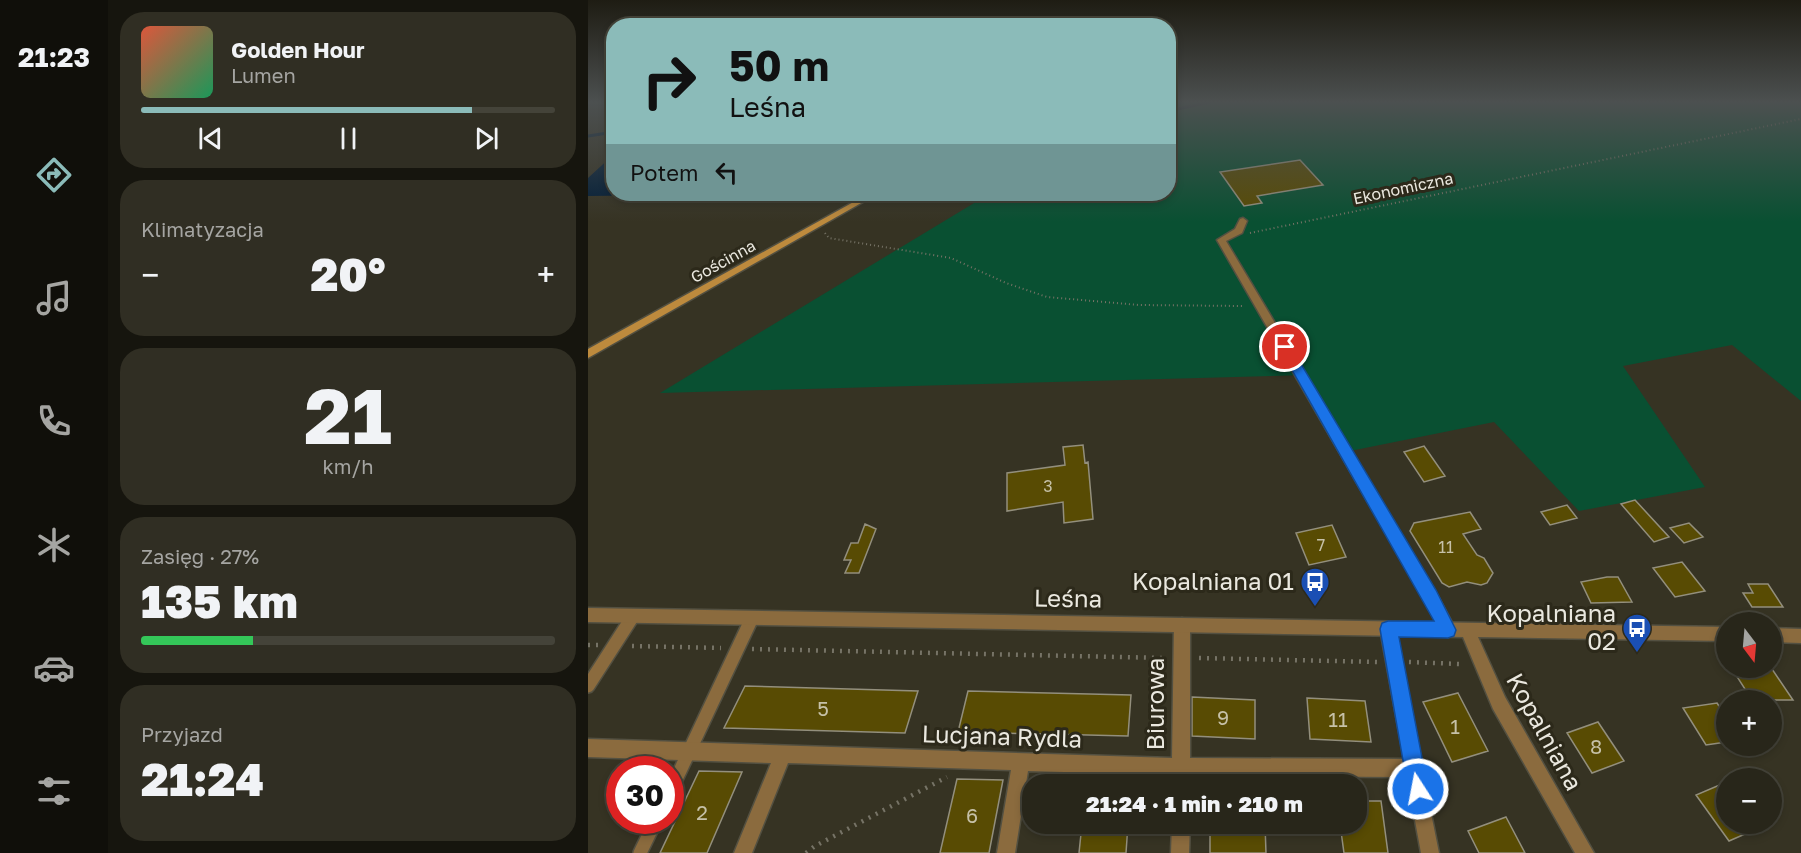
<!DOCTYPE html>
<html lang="pl">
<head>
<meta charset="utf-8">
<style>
	:root { --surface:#28261a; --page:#302e23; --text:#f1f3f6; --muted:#a5a5a2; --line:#444339; --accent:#8bbbb9 }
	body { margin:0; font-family:"Golos Text",sans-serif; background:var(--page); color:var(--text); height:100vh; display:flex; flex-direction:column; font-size:22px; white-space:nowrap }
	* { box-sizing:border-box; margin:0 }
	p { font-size:20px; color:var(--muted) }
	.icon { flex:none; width:33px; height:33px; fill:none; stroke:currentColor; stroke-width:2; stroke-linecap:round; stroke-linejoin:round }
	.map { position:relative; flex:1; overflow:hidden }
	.sheet { display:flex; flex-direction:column; gap:12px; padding:12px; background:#16150e; width:480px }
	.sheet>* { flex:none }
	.banner { position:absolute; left:18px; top:18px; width:570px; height:183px; border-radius:24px; box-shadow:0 3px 9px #0003,0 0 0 2px var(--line); background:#8bbbb9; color:#111; overflow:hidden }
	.needle { width:39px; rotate:164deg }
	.buttons { position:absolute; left:1128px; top:612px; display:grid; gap:12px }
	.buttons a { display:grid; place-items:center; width:66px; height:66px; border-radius:50%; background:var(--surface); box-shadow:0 3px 9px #0003,0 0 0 2px var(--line); font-size:30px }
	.speed { position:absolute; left:18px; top:756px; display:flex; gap:12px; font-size:30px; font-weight:700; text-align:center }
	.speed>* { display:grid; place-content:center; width:78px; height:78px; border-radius:50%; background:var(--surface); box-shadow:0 3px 9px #0003,0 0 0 2px var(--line); line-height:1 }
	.speed .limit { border:9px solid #d22; background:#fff; color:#111 }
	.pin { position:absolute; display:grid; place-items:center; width:51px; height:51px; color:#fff; margin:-26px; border:3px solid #fff; border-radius:50%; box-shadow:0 2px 6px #0007 }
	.me { position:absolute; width:66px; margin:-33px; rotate:349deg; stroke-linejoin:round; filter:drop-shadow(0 0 4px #0008) }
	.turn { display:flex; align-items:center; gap:21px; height:126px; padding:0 24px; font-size:27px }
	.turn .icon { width:78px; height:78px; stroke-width:2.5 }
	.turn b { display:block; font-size:42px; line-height:51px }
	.then { display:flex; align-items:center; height:57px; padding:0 24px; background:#0003; gap:12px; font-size:22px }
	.big { font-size:45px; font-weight:800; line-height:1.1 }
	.sheet .widget { flex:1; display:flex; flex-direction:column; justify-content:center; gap:9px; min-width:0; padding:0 21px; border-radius:24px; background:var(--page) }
	.sheet .dial { align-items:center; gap:0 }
	.dial b { font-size:78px; line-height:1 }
	.song { display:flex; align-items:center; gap:18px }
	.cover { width:72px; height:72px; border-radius:9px; background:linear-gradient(135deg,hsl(10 70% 55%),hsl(150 70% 35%)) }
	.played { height:6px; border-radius:3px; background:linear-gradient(90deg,var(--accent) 80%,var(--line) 80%) }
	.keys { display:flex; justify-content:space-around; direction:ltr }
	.heat { display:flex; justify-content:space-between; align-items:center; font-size:33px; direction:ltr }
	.charge { height:9px; border-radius:4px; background:linear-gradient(90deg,#34c759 27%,var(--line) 0) }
	.trip { position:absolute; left:434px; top:774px; width:345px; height:60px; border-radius:24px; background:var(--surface); box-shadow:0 3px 9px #0003,0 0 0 2px var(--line); font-weight:800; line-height:60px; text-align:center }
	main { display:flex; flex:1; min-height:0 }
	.tab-bar { display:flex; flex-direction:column; width:108px; justify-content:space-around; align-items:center; background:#100f0a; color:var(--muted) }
	.tab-bar .icon { width:42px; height:42px }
	.tab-bar .current { color:var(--accent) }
	.tab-bar b { font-size:27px; color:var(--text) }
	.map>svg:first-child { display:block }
	.green { fill:#095032 }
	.water { fill:#001c36 }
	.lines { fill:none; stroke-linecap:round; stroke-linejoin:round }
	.stream { stroke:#001c36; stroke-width:3 }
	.building { fill:#584b03; stroke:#938f7d; stroke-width:1.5 }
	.service-casing { stroke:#535041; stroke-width:16 }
	.minor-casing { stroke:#535041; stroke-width:3 }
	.tertiary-casing { stroke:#535041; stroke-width:3 }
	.secondary-casing { stroke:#535041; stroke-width:3 }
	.path-far1 { stroke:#767366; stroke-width:2; stroke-dasharray:1 3; stroke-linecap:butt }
	.path { stroke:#767366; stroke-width:4.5; stroke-dasharray:2 6; stroke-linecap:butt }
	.service { stroke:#8b6b3e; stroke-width:13 }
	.minor { fill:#8b6b3e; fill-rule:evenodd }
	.tertiary { fill:#8b6b3e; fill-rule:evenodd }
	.secondary { fill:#bd8a3d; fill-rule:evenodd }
	.route { fill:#1a73e8; stroke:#114b97; stroke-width:1.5 }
	.labels { text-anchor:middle; stroke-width:6; stroke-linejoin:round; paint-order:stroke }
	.far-street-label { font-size:16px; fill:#eae8df; stroke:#2c291a }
	.number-label { font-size:16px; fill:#c6c1a8 }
	.near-number-label { font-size:20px; fill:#c6c1a8 }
	.near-poi-label { font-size:24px; fill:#eae8df; stroke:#2c291a; text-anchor:end }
	.near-street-label { font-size:24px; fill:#eae8df; stroke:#2c291a }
</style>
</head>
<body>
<main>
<nav class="tab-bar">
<b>21:23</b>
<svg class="icon current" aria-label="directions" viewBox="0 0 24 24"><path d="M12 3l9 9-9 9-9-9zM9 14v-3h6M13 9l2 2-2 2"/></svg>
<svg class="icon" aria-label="music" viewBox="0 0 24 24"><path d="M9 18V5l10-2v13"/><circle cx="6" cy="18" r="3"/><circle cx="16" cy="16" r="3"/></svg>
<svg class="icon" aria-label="phone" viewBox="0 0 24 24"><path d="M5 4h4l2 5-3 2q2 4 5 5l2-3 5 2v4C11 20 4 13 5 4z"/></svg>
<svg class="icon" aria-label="climate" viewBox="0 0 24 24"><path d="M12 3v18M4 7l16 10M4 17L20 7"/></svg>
<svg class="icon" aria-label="car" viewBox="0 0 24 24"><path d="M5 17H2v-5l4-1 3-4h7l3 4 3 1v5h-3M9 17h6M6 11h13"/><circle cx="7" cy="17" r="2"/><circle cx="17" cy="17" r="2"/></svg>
<svg class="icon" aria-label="filters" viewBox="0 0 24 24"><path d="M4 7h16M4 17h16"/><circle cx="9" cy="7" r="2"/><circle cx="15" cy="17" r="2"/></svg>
</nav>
<section class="sheet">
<div class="widget">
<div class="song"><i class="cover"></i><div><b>Golden Hour</b><p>Lumen</p></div></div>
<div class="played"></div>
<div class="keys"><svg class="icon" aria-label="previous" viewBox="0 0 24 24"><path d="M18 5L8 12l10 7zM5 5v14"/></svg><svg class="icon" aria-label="pause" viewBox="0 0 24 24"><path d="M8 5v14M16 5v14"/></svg><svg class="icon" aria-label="next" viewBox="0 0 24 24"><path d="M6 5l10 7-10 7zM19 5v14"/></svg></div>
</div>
<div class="widget"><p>Klimatyzacja</p>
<div class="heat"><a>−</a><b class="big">20°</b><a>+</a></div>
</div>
<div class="widget dial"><b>21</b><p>km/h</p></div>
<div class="widget"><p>Zasięg · 27%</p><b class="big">135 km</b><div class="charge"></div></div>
<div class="widget"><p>Przyjazd</p><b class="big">21:24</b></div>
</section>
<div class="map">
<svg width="1213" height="853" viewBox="0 0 1213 853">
	<rect width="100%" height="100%" fill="#363323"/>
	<!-- green -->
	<path class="green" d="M581,102H1213V401L1144,345L1035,366L1117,487L991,511L906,422L762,451L719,375L72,393L401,194H580Z"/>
	<!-- water -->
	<path class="water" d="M25,155L26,194H166L0,196V178Z"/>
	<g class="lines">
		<!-- stream -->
		<path class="stream" d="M580,111L622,102
			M0,136L26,132"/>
	</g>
	<!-- building -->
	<path class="building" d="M712,160L735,185L669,196L674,203L656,206L632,172Z
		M495,445L497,463L500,462L505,519L476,523L475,502L419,511V473L477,465L475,447Z
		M836,446L857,476L836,482L816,452Z
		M1047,500L1081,537L1066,542L1033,504Z
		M979,505L989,518L962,525L953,512Z
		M882,512L893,529L875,534L889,555L896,558L905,573L899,583L893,585L879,582L861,587L854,583L822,531L826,523Z
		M1101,523L1115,537L1096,543L1082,528Z
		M277,524L288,529L271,573H257L263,560H256L263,543H270Z
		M744,525L758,557L721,565L708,533Z
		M1094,562L1117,591L1087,597L1065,568Z
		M1019,577H1030L1044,602L1003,603L993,582Z
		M1160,584H1180L1195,607H1164L1155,593H1165Z
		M1184,669L1205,700H1164L1146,672Z
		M157,686L330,691L317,733L136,728Z
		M380,691L543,695L540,736L370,732Z
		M870,693L900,751L864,762L835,702Z
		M604,697L667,700V739L604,736Z
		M719,698L777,701L783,742L722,739Z
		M1129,703L1138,717V742L1118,745L1095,708Z
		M1010,722L1036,761L1004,773L979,733Z
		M111,771L154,772L119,853H72Z
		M369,779L415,780L401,853H352Z
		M1134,784L1138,790V824H1180L1141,841L1108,795Z
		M768,801H793L800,853H756L752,824H768Z
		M918,817L937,853H891L880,831Z
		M494,824H540L538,853H491Z
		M622,824H677L678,853H622Z"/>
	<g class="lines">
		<!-- service casing -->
		<g class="service-casing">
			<path id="service" d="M0,686L45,616
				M82,792L164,618
				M52,853L68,820"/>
		</g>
		<!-- minor casing -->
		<g class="minor-casing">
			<path id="minor" d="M655,218L659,221L654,233L638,241L847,591L868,630L865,635L860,637L855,635L837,601L629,240L647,229L652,219Z
				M594,618L599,620L602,625V758L816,759L792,629L795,624L800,622L805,624L851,853H833L819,777L602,776V784H584V775L440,771L427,853H409L423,770L200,763L164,853H146L183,763L0,757V739L584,758L586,625L589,620Z
				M584,824H602L601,853H583Z"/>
		</g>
		<!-- tertiary casing -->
		<g class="tertiary-casing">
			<path id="tertiary" d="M0,608L1138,627V641L890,637L917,697L1006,853H987L905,709L875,637L0,622Z
				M1184,628L1213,629V643L1184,642Z"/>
		</g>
		<!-- secondary casing -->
		<g class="secondary-casing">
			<path id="secondary" d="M280,194H289L0,358V349Z"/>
		</g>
		<!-- path-far1 -->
		<path class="path-far1" d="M237,233L241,238L363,258L418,283L459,297L551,305L654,306
			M662,233L1213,119"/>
		<!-- path -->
		<path class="path" d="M0,645H10
			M44,646L133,648
			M164,649L577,658
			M611,658L790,662
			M821,662L871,664
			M218,853L227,846L359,777"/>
		<!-- service -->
		<use href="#service" class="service"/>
		<!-- minor -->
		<use href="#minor" class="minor"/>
		<!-- tertiary -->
		<use href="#tertiary" class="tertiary"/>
		<!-- secondary -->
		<use href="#secondary" class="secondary"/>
	</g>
	<!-- sky -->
	<linearGradient id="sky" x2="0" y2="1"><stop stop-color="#1e1c13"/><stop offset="0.46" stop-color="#4c5050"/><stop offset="1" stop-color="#4c5050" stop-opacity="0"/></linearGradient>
	<rect width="1213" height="222" fill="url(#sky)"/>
	<!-- route -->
	<path class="route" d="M697,343L703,347L848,590L868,630L866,636L860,638L811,637L840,789L837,797L830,800L823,797L820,789L792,629L794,623L800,621H846L691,347Z"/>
	<!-- icons -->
	<defs>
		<g id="bus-pin" transform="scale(1.5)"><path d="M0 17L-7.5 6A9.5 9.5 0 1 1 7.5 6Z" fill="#1a4fb4" stroke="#2c291a"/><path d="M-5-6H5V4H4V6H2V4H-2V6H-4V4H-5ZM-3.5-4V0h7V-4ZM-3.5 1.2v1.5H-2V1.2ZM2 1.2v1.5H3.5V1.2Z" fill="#fff"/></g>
	</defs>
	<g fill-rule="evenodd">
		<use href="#bus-pin" x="727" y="582"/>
		<use href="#bus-pin" x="1049" y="628"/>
	</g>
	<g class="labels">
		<!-- far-street labels -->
		<g class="far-street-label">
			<text transform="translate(815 188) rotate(-12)" y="6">Ekonomiczna</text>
			<text transform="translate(135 261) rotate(-29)" y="6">Gościnna</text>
		</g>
		<!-- number labels -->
		<g class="number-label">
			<text x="460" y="492">3</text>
			<text x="733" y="551">7</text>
			<text x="858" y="553">11</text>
		</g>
		<!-- near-number labels -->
		<g class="near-number-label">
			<text x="235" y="716">5</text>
			<text x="635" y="725">9</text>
			<text x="750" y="727">11</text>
			<text x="867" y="734">1</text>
			<text x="1008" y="754">8</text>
			<text x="114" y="820">2</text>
			<text x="384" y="823">6</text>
		</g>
		<!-- near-poi labels -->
		<g class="near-poi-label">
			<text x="706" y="590">Kopalniana 01</text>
			<text x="1028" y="622">Kopalniana<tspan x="1028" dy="28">02</tspan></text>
		</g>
		<!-- near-street labels -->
		<g class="near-street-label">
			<text transform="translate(480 599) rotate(1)" y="8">Leśna</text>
			<text transform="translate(568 704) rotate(-90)" y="8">Biurowa</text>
			<text transform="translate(956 732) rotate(61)" y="8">Kopalniana</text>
			<text transform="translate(414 737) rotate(2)" y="8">Lucjana Rydla</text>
		</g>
	</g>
</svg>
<div class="buttons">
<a><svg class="needle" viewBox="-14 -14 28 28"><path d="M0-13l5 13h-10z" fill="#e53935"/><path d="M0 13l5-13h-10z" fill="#a5a5a2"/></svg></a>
<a>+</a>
<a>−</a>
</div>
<div class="speed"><div class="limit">30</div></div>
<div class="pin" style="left:697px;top:347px;background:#d93025"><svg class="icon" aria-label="arrive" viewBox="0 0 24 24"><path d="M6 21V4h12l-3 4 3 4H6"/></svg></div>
<svg class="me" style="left:830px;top:789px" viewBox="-20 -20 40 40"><circle r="17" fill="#1a73e8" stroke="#fff" stroke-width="3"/><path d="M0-11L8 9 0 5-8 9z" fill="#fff"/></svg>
<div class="trip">21:24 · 1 min · 210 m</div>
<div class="banner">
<div class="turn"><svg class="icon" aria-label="right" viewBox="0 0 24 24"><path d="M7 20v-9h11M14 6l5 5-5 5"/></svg><div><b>50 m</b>Leśna</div></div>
<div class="then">Potem<svg class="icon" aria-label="left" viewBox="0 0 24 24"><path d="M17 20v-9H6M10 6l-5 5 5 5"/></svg></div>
</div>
</div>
</main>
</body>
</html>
